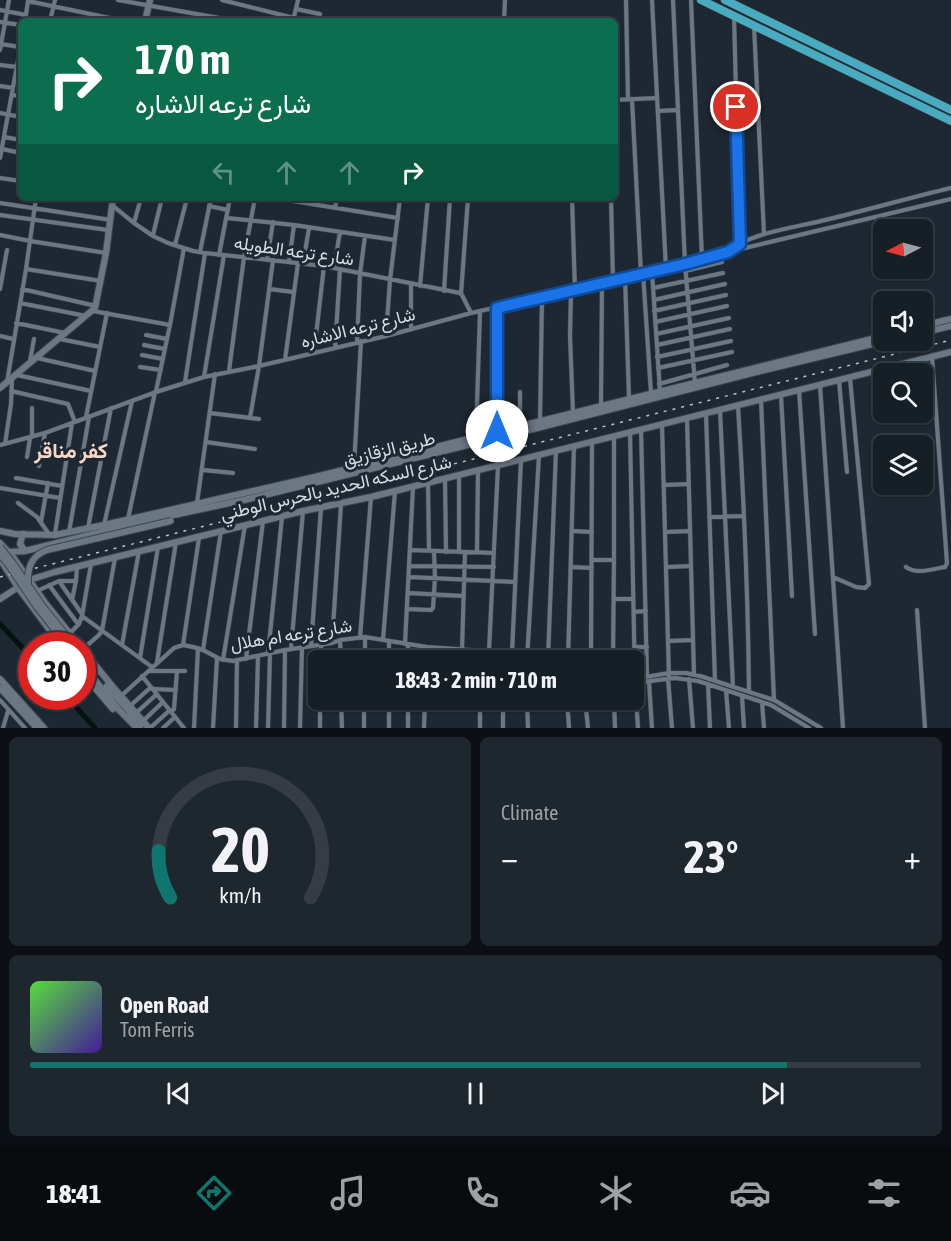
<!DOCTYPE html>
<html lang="en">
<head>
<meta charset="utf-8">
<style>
	:root { --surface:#161e26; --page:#1f272e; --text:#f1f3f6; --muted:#9ea2a7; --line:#353c43; --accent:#0f766e }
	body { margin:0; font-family:"Asap Condensed",Vazirmatn,sans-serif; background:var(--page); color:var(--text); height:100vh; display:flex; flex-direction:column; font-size:22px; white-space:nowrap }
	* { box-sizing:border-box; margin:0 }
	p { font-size:20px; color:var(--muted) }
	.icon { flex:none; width:33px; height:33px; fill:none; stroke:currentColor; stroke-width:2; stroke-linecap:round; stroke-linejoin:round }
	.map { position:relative; height:728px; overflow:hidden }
	.drawer { display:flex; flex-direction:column; gap:9px; padding:9px; background:#0c1015; flex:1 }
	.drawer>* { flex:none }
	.guide { position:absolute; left:18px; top:18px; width:600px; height:183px; border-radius:9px; box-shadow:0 2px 4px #0004,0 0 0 2px var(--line); background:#0b6e4f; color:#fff; overflow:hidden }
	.needle { width:39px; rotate:264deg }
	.buttons { position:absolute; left:873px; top:219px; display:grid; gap:12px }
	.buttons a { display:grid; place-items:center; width:60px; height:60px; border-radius:9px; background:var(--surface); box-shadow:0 2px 4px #0004,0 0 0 2px var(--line); font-size:30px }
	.speed { position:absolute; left:18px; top:632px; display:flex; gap:12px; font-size:30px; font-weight:700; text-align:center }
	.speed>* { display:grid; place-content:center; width:78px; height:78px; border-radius:50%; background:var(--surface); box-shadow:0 2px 4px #0004,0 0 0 2px var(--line); line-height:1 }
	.speed .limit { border:9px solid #d22; background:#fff; color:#111 }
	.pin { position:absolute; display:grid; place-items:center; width:51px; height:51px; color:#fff; margin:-26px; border:3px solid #fff; border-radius:50%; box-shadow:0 2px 6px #0007 }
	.me { position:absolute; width:66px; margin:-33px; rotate:0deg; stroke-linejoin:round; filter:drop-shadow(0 0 4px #0008) }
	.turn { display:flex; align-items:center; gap:21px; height:126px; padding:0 18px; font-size:27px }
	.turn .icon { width:78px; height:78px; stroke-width:2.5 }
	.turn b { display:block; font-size:42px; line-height:51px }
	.lanes { display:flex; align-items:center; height:57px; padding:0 18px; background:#0003; justify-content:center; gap:30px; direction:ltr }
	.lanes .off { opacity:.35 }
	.big { font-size:45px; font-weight:700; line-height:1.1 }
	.drawer .card { flex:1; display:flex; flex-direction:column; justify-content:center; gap:9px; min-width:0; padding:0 21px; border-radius:9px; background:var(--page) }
	.drawer .dial { align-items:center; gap:0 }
	.dial svg { height:156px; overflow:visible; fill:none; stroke:var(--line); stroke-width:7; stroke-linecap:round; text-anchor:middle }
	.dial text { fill:var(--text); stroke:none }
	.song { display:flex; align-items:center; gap:18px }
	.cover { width:72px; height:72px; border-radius:9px; background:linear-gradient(135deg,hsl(110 70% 55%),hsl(260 70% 35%)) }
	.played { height:6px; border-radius:3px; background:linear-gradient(90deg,var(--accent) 85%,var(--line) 85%) }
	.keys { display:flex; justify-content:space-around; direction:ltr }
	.heat { display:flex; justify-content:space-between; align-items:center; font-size:33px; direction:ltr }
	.drawer .tiles { flex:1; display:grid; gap:9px; grid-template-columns:1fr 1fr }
	.card:last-child { grid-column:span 2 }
	.trip { position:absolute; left:308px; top:650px; width:336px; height:60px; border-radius:9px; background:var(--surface); box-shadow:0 2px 4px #0004,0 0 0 2px var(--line); font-weight:700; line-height:60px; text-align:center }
	.tab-bar { display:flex; height:96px; justify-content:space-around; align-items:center; background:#090c0f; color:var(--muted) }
	.tab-bar .icon { width:42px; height:42px }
	.tab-bar .selected { color:var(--accent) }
	.tab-bar b { font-size:27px; color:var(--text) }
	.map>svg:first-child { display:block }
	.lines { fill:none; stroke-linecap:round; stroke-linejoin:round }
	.canal { stroke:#021310; stroke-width:5 }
	.street-casing { stroke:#3d464e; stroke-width:5 }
	.secondary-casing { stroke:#3d464e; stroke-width:8 }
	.highway-casing { stroke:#3d464e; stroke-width:9 }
	.street { stroke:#6b7782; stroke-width:4 }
	.secondary { stroke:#6b7782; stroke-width:6 }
	.highway { stroke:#49abc0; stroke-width:8 }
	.rail { stroke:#b9c1c8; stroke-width:1.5; stroke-dasharray:3 6; stroke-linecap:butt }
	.secondary-bridge-casing { stroke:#3d464e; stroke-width:8; stroke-linecap:butt }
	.secondary-bridge { stroke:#6b7782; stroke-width:6 }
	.route-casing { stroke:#114b97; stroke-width:15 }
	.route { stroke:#1a73e8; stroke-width:10 }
	.labels { text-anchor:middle; stroke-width:6; stroke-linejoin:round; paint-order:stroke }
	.street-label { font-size:18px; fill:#d5dce3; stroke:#1e2832 }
	.quarter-label { font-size:21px; font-weight:bold; fill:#f6d7c8; stroke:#1e2832 }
</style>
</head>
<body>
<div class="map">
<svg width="951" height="728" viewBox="0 0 951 728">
	<rect width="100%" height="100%" fill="#1e2832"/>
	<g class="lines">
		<!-- canal -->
		<path class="canal" d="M0,624L32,658
			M66,696L95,728"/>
		<!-- street casing -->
		<g class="street-casing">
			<path id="street" d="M118,0L236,21
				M222,0L294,18
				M626,0L628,99
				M652,0L666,269
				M673,0L685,264L695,383
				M691,0L702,259
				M28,1L124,21
				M296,9L320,14
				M0,10L26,15
				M734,16L740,244
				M25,21L28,1
				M50,21L55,0
				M293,21L298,0
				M504,21L505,0
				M0,22L21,25
				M754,26L764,234
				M1,44L20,47
				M0,50L9,0
				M0,65L17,67
				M0,86L13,88
				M12,95L21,96
				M632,99L641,274
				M615,100L657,98
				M658,111L677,110
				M0,113L21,117
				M4,137L21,140
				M2,149L21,153
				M0,158L21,44
				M0,178L21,181
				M275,198L398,218
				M572,198L575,290
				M611,198L613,280
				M0,203L111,220
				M113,206L134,223L153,236L168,243L193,251L205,253L324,266L460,293L462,295L471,313
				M209,206L228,210
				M335,208L337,198
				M0,215L108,230
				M227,218L294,225L395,240
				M134,223L141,198
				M0,235L30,241L106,253
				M153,235L162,198
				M175,245L187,198
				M200,252L211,198
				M728,252C747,233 799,227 825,220C867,210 909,198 951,188
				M219,255L230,198
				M267,260L273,222
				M289,262L294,225
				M303,264L309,228
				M334,268L340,232
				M26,269L101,281
				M685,271L722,262
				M652,272L660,391
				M643,273L651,393
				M625,277L629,398
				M420,286L428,198
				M653,288L723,273
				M0,289L7,250
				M22,289L96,306
				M269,289L293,292
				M444,291L450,198
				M571,291L570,336L573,412
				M461,294L468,198
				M654,300L725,284
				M20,303L86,316
				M497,308V431
				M93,311L170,325
				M654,311L726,295
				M655,322L727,306
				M16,323L65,333
				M411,329V284
				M656,334L729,318
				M146,335L167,339
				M0,336L13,339
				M386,336L390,280L400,198
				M60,339L100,347
				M357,343L360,274L365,236
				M144,345L165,349
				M657,345L730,329
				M335,348L340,269
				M314,353L324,266
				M142,355L163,359
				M657,357L731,341
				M37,358L95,371
				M285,360L298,263
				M30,361L34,339
				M140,367L161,370
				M658,368L732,352
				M229,371L244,257L255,198
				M17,375L91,391
				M204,377L224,255
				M839,380L847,472
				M7,382L26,269L36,198
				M185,382L205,253
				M659,384L727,365
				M820,385L843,728
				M799,390L815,634
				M11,391L68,404L75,422
				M156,391L170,325L184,248
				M520,392V426
				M781,395L792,596
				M761,400L774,700
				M601,405L602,283
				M738,406C744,501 748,596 749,692
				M32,408V437
				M720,410L733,687
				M210,413L259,419
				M706,414L715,681
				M86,417L107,313
				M250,418L259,366L273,260
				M687,419L694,674
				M540,420L542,298
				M662,425L669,678
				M641,429L647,676
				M630,432L635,683L638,728
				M476,436L480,312
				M206,442L255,449
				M5,444L11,404L12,379
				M0,445L45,433L156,392L204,377L259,366L386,336L471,313L666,269L728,252L951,199
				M27,457L30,438
				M39,466L45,433
				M354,466L361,341
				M203,470L233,473
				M16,478L62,486
				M445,478L446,552
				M428,483L429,551
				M664,485L689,484
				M0,488L60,498
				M18,503L37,517L49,534
				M197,503L215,374
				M709,517L744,516
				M128,519L155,392
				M41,522L48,483
				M104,525L132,401
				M88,528L111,408
				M572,531L592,532
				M69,532L89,417
				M666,532L690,531
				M55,534L72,423
				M410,550L494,553
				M459,552V475
				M477,552L478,470
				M592,560H614
				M409,566L494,567
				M571,567L592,568
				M667,567L691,566
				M906,567C917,575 932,569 945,567L947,563L932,357
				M409,577L515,582
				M833,577L856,587L865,588L869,584L850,378
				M59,581L82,614
				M49,585L78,624
				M37,591L59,581H76
				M408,593L464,596
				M614,599H633
				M72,600L76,581L77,567
				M407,609L431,610L433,608L435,578L434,551
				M917,610L925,728
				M634,612L646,611
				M82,616L152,667
				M70,633L79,624L82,616L91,564
				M360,638L371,497
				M340,640L341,660
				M383,640L395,491
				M668,641L693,640
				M332,643L341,504
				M405,644L413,487
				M122,645L139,551
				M183,645L199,538
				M311,646L321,508
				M635,647H647
				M83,649L99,635L102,631L115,558
				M291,649L303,511
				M203,650L221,531
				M462,650L465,552
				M480,651V660
				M489,651L498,466
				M503,652V660
				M512,653L521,459
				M268,654L282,517
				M140,658L158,547
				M246,659L263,521
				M548,659L556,450
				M223,660L245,525
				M321,660V645
				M365,660V637
				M389,660V642
				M408,660V645
				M427,660V647
				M527,660L539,455
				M568,660L574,446
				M591,660L592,442
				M613,660L614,556V436
				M157,662L176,542
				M149,671H185
				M142,676L184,728
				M668,678L672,728
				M634,679L669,673H686L700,676L774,700L821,728
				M689,679L693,728
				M649,682L652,728
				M634,683L675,678L698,681L771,705L809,728
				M708,684L710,728
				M154,689L176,690
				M726,690L729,728
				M121,696L174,648L183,645L193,647L203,650L220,659L233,661L285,650L332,643L340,640L365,637L427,647L512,653L558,660
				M742,696L744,728
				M341,699L342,728
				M480,699V728
				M503,699V728
				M527,699L528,728
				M567,699L569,728
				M585,699L588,728
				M614,699L615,728
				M0,700L25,728
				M762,702L764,728
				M130,706L151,687
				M171,712L174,709L177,671
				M136,713L157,694
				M143,721L163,702
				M3,728L8,711
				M150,728L170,710
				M163,728L175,717
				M194,728L198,648
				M213,728L217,658
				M236,728L237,660
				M256,728L258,657
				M268,728L270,653
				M284,728L285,650
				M300,728L302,647
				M320,728V699
				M364,728V699
				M389,728V699
				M408,728V699
				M424,728L425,699"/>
		</g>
		<!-- secondary casing -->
		<g class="secondary-casing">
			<path id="secondary" d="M145,21L150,0
				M922,326L951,319
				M922,333L951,326
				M0,388L95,308L106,253L113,198
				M0,531L15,534L55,535L104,525L315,477L884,336
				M24,534L22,537L20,544L25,551
				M0,543L13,557L46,604L79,645
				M1,551L9,552L25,551L141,522L244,500L541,427L756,372L889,340
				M0,559L19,589L61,645
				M0,599L29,580L55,572L303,511L371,497L951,352
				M82,649L113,687L149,728
				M82,664L119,710L137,728
				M82,673L113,709
				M0,679L44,728
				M107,686L141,725
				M0,688L37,728"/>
		</g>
		<!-- highway casing -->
		<g class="highway-casing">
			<path id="highway" d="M701,0L951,121
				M725,0L951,110"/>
		</g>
		<!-- street -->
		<use href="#street" class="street"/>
		<!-- secondary -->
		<use href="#secondary" class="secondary"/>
		<!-- highway -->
		<use href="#highway" class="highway"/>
		<!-- rail -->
		<path class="rail" d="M0,577L951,340"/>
		<!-- secondary-bridge casing -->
		<g class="secondary-bridge-casing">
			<path id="secondary-bridge" d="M0,547L12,562L43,607L74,645
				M0,554L10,567L37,607L67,645
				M28,585C27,568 31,556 47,550L171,521"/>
		</g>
		<!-- secondary-bridge -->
		<use href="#secondary-bridge" class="secondary-bridge"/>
	</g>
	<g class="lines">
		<!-- route casing -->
		<g class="route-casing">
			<path id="route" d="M497,431V308L685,264L728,252L740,244L736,107"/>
		</g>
		<!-- route -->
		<use href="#route" class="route"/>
	</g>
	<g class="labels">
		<!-- street labels -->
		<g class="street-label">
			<text transform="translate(294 251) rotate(8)" y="6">شارع ترعه الطويله</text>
			<text transform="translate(358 328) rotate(-14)" y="6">شارع ترعه الاشاره</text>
			<text transform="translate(389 449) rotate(-14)" y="6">طريق الزقازيق</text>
			<text transform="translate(336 488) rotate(-13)" y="6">شارع السكه الحديد بالحرس الوطني</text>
			<text transform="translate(291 635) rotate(-9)" y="6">شارع ترعه ام هلال</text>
		</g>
		<!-- quarter labels -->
		<g class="quarter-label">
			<text x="71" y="458">كفر مناقر</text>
		</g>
	</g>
</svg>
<div class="buttons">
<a><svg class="needle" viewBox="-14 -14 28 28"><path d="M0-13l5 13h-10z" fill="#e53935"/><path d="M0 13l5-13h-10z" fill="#9ea2a7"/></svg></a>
<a><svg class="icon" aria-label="sound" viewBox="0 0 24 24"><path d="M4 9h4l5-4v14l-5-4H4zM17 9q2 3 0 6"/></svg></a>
<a><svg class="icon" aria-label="search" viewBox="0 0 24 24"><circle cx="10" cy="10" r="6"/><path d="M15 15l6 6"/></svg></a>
<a><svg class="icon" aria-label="layers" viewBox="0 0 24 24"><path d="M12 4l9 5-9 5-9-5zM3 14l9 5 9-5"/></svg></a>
</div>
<div class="speed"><div class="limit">30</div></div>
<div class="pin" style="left:736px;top:107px;background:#d93025"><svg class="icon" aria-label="arrive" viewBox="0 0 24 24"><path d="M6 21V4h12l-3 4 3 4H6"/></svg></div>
<svg class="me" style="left:497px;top:431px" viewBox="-20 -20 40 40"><circle r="19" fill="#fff"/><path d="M0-13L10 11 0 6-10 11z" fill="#1a73e8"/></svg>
<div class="trip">18:43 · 2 min · 710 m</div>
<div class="guide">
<div class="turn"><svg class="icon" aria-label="right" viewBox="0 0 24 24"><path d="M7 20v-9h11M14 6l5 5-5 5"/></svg><div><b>170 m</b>شارع ترعه الاشاره</div></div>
<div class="lanes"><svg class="icon off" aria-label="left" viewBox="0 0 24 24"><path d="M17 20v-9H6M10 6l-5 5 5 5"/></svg><svg class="icon off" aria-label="ahead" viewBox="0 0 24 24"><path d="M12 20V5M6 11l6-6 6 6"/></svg><svg class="icon off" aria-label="ahead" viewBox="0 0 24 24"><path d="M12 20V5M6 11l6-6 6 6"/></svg><svg class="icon" aria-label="right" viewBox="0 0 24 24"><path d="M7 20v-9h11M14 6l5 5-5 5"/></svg></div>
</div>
</div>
<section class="drawer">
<div class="tiles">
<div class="card dial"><svg viewBox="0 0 100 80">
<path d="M14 69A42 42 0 1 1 86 69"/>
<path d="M14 69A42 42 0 0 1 8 45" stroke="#0f766e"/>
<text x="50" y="56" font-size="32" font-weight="700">20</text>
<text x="50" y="72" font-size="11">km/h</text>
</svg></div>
<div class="card"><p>Climate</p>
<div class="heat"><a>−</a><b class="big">23°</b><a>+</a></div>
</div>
<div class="card">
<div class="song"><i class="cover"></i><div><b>Open Road</b><p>Tom Ferris</p></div></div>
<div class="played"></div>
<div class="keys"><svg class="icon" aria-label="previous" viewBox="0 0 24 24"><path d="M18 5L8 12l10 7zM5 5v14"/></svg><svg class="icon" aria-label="pause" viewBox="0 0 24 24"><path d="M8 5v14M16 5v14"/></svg><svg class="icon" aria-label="next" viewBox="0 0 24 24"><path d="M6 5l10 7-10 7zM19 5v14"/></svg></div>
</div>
</div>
</section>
<nav class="tab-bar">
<b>18:41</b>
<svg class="icon selected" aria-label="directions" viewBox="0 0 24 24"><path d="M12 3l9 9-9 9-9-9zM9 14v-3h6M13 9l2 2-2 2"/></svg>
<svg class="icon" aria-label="music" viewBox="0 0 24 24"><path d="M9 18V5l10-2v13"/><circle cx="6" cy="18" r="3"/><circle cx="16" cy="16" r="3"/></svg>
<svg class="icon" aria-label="phone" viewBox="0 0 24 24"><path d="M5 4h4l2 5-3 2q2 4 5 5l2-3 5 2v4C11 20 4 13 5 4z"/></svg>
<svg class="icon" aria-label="climate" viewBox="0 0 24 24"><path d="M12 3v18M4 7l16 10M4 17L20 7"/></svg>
<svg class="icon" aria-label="car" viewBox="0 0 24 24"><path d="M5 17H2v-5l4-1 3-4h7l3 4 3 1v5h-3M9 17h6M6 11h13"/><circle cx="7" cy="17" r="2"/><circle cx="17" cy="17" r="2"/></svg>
<svg class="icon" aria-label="filters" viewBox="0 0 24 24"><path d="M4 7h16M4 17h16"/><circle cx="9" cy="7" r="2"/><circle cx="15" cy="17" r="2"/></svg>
</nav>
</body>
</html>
